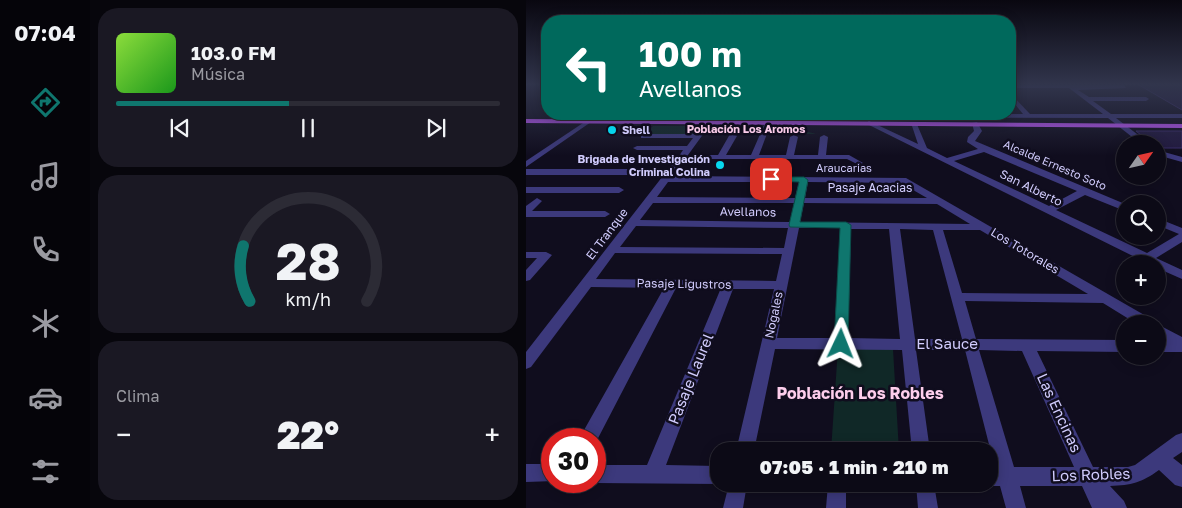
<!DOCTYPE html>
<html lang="es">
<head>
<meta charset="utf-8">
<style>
	:root { --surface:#0c0a16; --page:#1a1823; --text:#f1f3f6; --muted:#9a9aa1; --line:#2c2b35; --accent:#0f766e }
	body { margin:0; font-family:"Golos Text",sans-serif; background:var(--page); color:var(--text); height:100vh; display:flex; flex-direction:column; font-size:19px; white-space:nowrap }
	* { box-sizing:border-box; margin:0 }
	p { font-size:16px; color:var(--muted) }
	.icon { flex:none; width:28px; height:28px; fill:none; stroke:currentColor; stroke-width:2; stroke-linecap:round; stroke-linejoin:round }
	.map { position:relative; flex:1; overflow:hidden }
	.drawer { display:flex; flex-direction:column; gap:8px; padding:8px; background:#07060c; width:436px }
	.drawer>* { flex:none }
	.guide { position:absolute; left:15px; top:15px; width:475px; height:105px; border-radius:20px; box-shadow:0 2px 12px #0003,0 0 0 1px var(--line); background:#00695c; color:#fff; overflow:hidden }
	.needle { width:32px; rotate:56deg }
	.tools { position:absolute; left:590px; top:135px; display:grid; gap:10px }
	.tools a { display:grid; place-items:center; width:50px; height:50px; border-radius:50%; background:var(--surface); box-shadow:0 2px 12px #0003,0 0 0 1px var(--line); font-size:25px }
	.speed { position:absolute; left:15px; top:428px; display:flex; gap:10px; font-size:25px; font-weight:700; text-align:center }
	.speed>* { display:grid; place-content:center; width:65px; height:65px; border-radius:50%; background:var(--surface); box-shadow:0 2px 12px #0003,0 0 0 1px var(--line); line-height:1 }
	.speed .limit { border:8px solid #d22; background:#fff; color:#111 }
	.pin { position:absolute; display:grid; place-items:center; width:42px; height:42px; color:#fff; margin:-21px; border-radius:10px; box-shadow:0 2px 8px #0006 }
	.me { position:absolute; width:55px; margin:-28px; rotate:2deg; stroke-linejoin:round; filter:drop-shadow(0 0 4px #0008) }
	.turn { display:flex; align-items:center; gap:18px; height:105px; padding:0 15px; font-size:22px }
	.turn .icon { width:65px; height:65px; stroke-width:2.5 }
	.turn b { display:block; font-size:35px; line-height:42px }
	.big { font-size:38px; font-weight:800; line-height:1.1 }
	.drawer .card { flex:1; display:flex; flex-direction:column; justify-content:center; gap:8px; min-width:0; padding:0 18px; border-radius:20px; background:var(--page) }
	.drawer .dial { align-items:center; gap:0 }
	.dial svg { height:130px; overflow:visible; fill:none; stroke:var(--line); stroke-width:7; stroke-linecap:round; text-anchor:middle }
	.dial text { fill:var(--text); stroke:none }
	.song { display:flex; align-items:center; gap:15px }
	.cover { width:60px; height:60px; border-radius:8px; background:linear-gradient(135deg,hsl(90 70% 55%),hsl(120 70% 35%)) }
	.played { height:5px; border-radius:2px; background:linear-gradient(90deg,var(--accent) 45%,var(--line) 45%) }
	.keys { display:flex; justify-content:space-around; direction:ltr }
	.heat { display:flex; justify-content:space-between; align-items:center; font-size:28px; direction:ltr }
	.trip { position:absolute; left:184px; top:442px; width:288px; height:50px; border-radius:20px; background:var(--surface); box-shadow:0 2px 12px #0003,0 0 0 1px var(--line); font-weight:800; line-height:50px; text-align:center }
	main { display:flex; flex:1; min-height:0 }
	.tab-bar { display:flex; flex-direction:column; width:90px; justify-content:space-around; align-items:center; background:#050409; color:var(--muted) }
	.tab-bar .icon { width:35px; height:35px }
	.tab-bar .active { color:var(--accent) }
	.tab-bar b { font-size:22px; color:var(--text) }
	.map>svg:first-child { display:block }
	.green { fill:#102827 }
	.building { fill:#21193f; stroke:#382c6a }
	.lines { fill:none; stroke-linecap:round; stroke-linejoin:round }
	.minor { fill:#3c397c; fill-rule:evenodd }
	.major { fill:#bd56fa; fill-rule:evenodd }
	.route { fill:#0f766e; stroke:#0a4d48 }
	.poi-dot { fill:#07d7ee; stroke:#100d1e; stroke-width:2 }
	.labels { text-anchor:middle; stroke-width:5; stroke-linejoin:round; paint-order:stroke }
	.far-neighbourhood-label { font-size:11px; font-weight:bold; fill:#fdceec; stroke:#100d1e }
	.far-poi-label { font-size:11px; font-weight:bold; fill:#d1ccfd; stroke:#100d1e; text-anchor:start }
	.far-street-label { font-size:11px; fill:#d1ccfd; stroke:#100d1e }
	.street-label { font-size:12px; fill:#d1ccfd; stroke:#100d1e }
	.near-street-label { font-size:15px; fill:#d1ccfd; stroke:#100d1e }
	.near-neighbourhood-label { font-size:16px; font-weight:bold; fill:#fdceec; stroke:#100d1e }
</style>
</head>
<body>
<main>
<nav class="tab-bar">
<b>07:04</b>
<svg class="icon active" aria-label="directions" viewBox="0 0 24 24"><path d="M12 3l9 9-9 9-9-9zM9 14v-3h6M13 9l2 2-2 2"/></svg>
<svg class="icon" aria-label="music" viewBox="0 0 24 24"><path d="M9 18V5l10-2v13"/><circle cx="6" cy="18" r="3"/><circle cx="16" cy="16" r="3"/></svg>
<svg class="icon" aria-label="phone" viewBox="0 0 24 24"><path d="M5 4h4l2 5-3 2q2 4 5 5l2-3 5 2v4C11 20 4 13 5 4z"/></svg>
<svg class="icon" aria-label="climate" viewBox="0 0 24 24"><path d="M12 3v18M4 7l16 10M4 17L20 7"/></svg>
<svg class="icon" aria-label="car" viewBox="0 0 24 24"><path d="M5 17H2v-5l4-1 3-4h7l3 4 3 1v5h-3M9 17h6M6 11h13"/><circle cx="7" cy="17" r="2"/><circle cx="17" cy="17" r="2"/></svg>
<svg class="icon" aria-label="filters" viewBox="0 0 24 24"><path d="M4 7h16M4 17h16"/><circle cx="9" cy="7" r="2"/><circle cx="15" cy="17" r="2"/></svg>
</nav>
<section class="drawer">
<div class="card">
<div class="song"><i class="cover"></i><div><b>103.0 FM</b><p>Música</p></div></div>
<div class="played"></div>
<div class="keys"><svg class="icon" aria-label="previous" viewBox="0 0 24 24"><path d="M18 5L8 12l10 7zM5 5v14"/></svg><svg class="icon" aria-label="pause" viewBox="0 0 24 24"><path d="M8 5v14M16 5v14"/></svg><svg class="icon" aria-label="next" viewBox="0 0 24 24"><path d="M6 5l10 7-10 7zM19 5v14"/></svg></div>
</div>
<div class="card dial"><svg viewBox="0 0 100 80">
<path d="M14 69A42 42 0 1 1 86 69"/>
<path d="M14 69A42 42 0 0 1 10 35" stroke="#0f766e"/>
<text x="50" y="56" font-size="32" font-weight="700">28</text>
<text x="50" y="72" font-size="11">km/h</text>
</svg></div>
<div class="card"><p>Clima</p>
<div class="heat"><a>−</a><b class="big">22°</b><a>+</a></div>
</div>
</section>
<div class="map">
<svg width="656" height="508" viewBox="0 0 656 508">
	<rect width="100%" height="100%" fill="#100d1e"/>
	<!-- green -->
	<path class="green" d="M127,126H260L290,134L173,132L170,135H117Z
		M312,348L367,349L373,451H305Z"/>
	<!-- building -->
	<path class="building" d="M613,85H656V110Z
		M610,131H656V148H631V144H626Z"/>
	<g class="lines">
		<!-- minor -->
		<path class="minor" d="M484,85H598L600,88L552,90L563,97H620L623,99L620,101H567L585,114H656V118H590L624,144H615L582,118L115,117L112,115L497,114L484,98V93L504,114H577L543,88H484Z
			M183,120L186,122L162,155H192L204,134H207L211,136L200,155H225L239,123L242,121L245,123L233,155H260L264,137L268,135L272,137L268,155H292L294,137L298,135L302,137L300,155H323L337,163L333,165L321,159H159L146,176L380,178L627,320L629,324H611L577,303L439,301L450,339L599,340V352L511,351L567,467H602L609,465L650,435L656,433V452L647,458L656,465V487L649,485L633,470C615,483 606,485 584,486L598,501L601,508H566L556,486H494L500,508H480L474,486H462L455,484H462V468H469L439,350H390L404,451H386L376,350L249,349L228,451H210L248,289H207L140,465L192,466L194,484L69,483L64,481H69V465H121L195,288H150L69,444V439H53L138,288L65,287L5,367L0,369V352L147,163H99L95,161L96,159H151L157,150H111L107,148L111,146H161L167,138H115V134H170ZM142,182H273L269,198L131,197ZM282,182L375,183L401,198H279ZM127,203H268L264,222L114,220ZM278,203L411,204L444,224L274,222ZM110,226L262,228L258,248L94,247ZM273,228H315L308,338H251ZM325,229H363L374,339L322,338ZM374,229L407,230L436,339H389ZM417,230H454L562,294L436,293ZM89,253L256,254L250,281L70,279ZM453,350L496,351L548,467H488Z
			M60,121L65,122L0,167V161Z
			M343,121L392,144L385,123L390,122L401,148L421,158L452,149L441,142L442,137L448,131L446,123L451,122L456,131L449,141L599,204V211L559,195L530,210L621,253L653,234L631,225V218L656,228V242L630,258L656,270V279L631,268V264H623L341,124L340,123ZM458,152L551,191L523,206L428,161Z
			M631,150L656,157V162L631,155Z
			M0,169H111L115,172L111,175H0Z
			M0,187H93L98,190L93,193H0Z
			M11,198L16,201L6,211H79L84,214L79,217H0V206Z
			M0,252H20L26,255L4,280L0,281V270L11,258H0Z
			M631,324L656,337V352H631V340H639L631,336Z
			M0,464H26V481H29L0,482Z
			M203,484H221L217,508H197Z
			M302,484H320V508H300Z
			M390,484H408L412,508H392Z"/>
		<!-- major -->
		<path class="major" d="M0,119L656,124V128L0,123Z"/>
	</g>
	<!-- sky -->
	<linearGradient id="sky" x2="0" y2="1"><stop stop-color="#090710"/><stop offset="0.54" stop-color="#31354c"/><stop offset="1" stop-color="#31354c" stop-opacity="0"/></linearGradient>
	<rect width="656" height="156" fill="url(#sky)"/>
	<!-- route -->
	<path class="route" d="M245,177H278L282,180L274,222H320L325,225L322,344L320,348L315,349L310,348L308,344L314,228L264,227L263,225L273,182L242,181L241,179Z"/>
	<!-- markers -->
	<g class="poi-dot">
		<circle cx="86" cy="130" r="5"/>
		<circle cx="194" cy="165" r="5"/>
	</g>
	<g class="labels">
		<!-- far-neighbourhood labels -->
		<g class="far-neighbourhood-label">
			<text x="220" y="133">Población Los Aromos</text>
		</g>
		<!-- far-poi labels -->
		<g class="far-poi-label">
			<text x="96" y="134">Shell</text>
			<text x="184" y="163" text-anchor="end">Brigada de Investigación<tspan x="184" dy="13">Criminal Colina</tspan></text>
		</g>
		<!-- far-street labels -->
		<g class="far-street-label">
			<text transform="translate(529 165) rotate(23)" y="4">Alcalde Ernesto Soto</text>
			<text x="318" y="172">Araucarias</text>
		</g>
		<!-- street labels -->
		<g class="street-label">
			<text x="344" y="192">Pasaje Acacias</text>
			<text transform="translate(505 188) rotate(26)" y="4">San Alberto</text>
			<text transform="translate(222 212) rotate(1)" y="4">Avellanos</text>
			<text transform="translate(81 234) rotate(-53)" y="4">El Tranque</text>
			<text transform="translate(499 251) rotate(31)" y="4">Los Totorales</text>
			<text transform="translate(158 284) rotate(1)" y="4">Pasaje Ligustros</text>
			<text transform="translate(248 315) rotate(-78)" y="4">Nogales</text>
		</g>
		<!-- near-street labels -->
		<g class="near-street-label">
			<text x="421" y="349">El Sauce</text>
			<text transform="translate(165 379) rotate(-68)" y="5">Pasaje Laurel</text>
			<text transform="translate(533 413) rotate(65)" y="5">Las Encinas</text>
			<text transform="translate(565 475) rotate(-2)" y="5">Los Robles</text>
		</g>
		<!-- near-neighbourhood labels -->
		<g class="near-neighbourhood-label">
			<text x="334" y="399">Población Los Robles</text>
		</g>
	</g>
</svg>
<div class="tools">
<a><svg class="needle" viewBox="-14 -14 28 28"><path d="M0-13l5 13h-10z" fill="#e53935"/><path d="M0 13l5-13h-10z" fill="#9a9aa1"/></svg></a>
<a><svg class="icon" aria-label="search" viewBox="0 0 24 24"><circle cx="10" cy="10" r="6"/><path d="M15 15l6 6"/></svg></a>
<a>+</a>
<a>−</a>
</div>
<div class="speed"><div class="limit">30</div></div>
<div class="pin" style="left:245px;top:179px;background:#d93025"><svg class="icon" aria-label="arrive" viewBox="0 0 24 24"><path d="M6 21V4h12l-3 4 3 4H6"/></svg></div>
<svg class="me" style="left:315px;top:344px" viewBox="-20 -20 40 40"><path d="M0-17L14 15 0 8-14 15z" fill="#0f766e" stroke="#fff" stroke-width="4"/></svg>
<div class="trip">07:05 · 1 min · 210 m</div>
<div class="guide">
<div class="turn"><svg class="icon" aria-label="left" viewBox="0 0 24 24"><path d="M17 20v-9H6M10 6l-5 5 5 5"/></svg><div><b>100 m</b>Avellanos</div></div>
</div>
</div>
</main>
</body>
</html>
